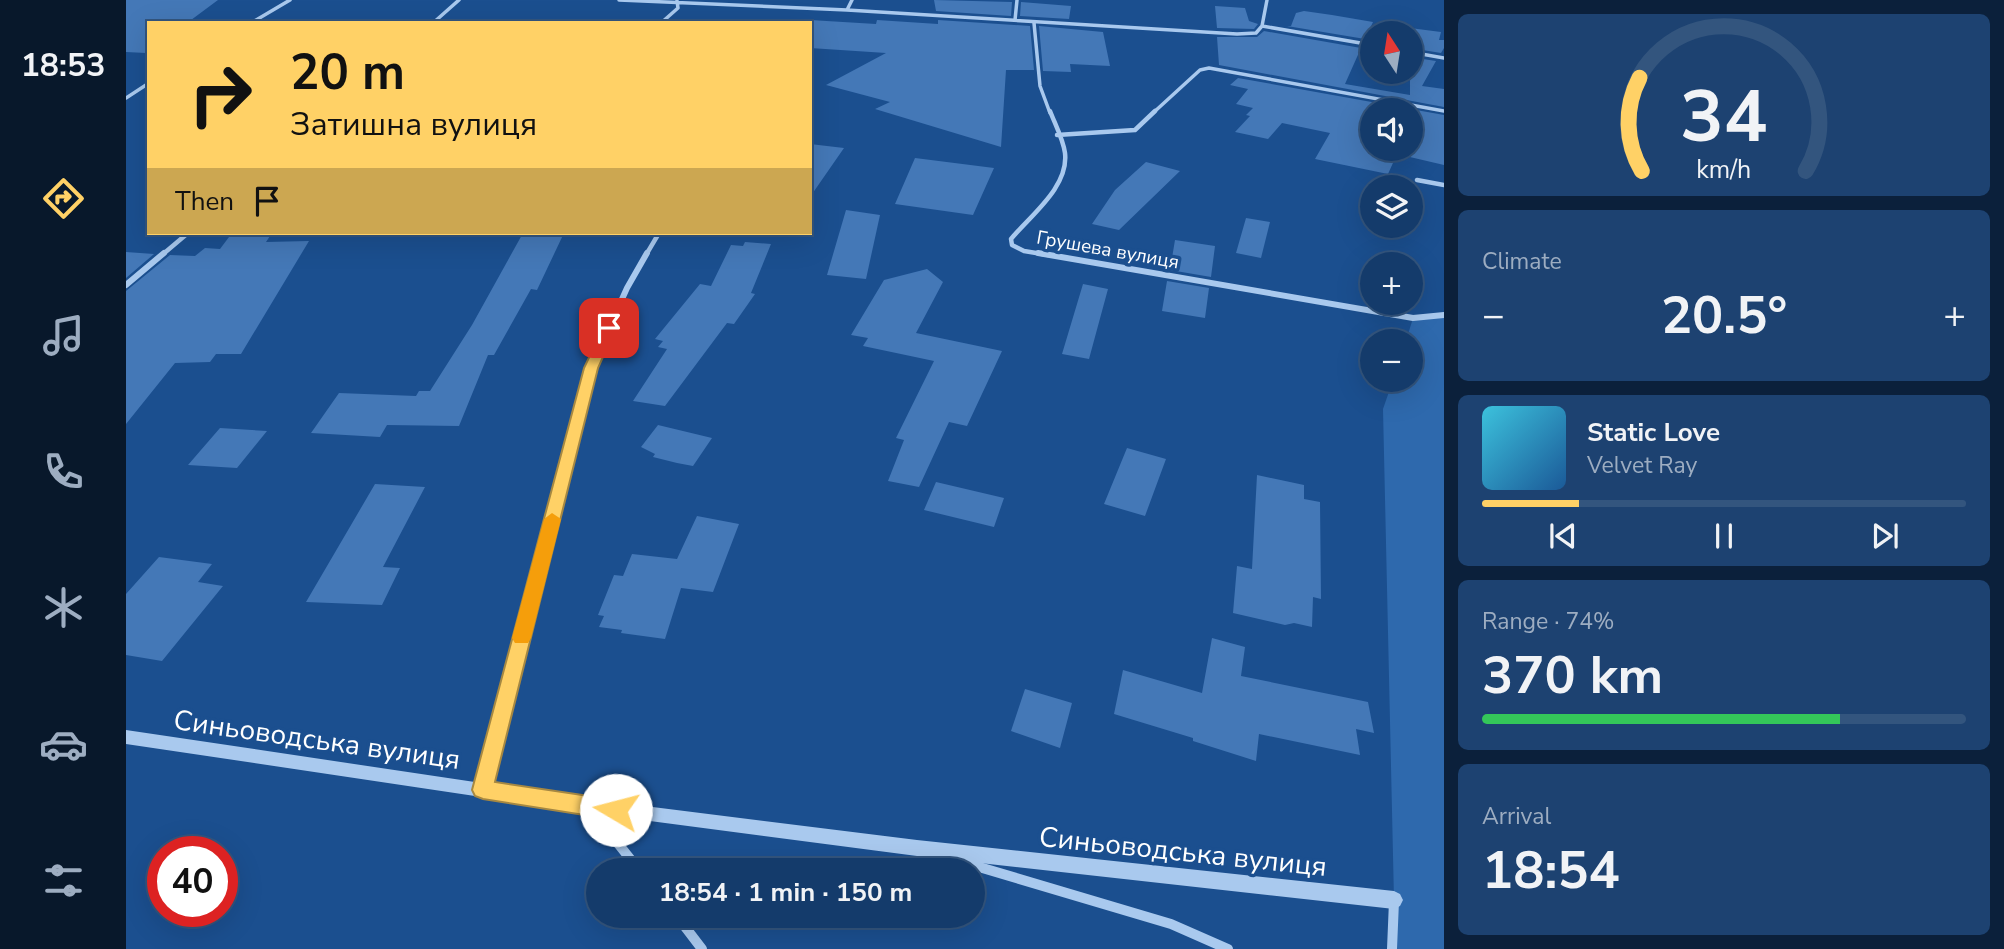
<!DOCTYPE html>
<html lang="en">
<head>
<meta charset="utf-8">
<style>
	:root { --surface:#143b6b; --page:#1d4271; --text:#f1f3f6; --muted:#9dadc1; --line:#33557e; --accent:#ffd166 }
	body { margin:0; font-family:"Nunito Sans",sans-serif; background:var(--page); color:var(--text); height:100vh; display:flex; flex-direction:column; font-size:26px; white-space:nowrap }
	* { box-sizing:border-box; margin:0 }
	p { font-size:23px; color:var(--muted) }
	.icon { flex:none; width:38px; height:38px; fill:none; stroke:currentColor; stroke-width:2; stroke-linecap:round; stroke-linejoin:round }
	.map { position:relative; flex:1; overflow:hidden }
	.side { display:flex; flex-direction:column; gap:14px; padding:14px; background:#0b203b; width:560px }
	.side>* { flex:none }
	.hud { position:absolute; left:21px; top:21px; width:665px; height:214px; border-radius:0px; box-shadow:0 7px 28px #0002,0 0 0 2px var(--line); background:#ffd166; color:#111; overflow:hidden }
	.needle { width:46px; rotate:348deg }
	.controls { position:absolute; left:1234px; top:21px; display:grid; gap:14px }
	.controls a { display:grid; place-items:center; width:63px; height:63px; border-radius:50%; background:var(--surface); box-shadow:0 7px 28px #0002,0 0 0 2px var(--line); font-size:35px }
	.speed { position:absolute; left:21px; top:836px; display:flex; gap:14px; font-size:35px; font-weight:700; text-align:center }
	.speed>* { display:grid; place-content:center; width:91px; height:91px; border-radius:50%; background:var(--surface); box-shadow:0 7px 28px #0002,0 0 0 2px var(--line); line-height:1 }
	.speed .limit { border:10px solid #d22; background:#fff; color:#111 }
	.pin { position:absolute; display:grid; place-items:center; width:60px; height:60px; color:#fff; margin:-30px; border-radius:14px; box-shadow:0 4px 10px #0006 }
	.me { position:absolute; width:77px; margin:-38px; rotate:278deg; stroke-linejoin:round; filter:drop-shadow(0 0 5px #0008) }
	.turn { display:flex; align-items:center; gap:24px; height:147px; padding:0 28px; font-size:32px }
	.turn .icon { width:91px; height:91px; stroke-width:2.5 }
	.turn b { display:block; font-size:49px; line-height:60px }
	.then { display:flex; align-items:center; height:66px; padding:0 28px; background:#0003; gap:14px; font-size:26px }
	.big { font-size:52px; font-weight:700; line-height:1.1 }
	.side .widget { flex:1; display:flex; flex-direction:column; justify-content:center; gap:10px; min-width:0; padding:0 24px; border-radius:10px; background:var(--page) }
	.side .dial { align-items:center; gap:0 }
	.dial svg { height:182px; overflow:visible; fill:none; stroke:var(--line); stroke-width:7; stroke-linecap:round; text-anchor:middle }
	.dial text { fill:var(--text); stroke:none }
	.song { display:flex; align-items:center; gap:21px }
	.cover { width:84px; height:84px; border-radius:10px; background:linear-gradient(135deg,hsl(190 70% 55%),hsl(210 70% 35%)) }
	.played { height:7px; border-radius:4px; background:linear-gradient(90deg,var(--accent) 20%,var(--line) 20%) }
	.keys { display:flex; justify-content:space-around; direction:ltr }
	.heat { display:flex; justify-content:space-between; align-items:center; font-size:38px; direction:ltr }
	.charge { height:10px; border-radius:5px; background:linear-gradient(90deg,#34c759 74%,var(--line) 0) }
	.trip { position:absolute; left:460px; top:858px; width:399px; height:70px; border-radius:35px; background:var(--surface); box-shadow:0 7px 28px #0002,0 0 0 2px var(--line); font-weight:700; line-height:70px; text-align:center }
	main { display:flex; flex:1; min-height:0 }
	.dock { display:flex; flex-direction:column; width:126px; justify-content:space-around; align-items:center; background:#08182b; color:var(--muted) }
	.dock .icon { width:49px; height:49px }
	.dock .current { color:var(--accent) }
	.dock b { font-size:32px; color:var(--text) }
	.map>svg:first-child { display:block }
	.green { fill:#2e69ad }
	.building { fill:#4478b7; fill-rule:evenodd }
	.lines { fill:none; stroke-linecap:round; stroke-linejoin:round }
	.minor-far4 { stroke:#a9c9ee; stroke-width:3.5 }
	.minor-far3 { stroke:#a9c9ee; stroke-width:4.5 }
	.minor-far2 { stroke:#a9c9ee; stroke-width:6 }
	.minor-far1 { stroke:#a9c9ee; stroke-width:8 }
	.minor { stroke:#a9c9ee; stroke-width:10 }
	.tertiary { fill:#a9c9ee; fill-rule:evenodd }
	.route { fill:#ffd166; stroke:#a68842; stroke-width:2 }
	.slow { fill:#f59e0b }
	.labels { text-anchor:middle; stroke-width:7; stroke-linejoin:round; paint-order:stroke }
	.far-street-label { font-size:19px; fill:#fff; stroke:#1b4f8f }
	.near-street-label { font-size:28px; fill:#fff; stroke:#1b4f8f }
</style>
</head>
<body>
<main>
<nav class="dock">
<b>18:53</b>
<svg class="icon current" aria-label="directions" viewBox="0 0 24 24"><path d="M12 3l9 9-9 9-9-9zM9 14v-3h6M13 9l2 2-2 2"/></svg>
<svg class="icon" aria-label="music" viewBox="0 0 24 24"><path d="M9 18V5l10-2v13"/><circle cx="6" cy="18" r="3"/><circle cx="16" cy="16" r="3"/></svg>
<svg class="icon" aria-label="phone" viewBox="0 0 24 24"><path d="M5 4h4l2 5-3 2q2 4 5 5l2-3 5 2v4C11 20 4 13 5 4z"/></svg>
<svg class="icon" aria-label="climate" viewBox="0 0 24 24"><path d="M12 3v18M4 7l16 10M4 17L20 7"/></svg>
<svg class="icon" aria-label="car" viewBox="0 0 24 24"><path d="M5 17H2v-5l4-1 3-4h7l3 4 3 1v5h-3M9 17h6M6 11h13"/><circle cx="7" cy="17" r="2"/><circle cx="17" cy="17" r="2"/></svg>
<svg class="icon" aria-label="filters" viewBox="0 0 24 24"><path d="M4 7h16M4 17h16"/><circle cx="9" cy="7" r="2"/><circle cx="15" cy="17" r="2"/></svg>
</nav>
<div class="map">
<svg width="1318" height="949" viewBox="0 0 1318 949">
	<rect width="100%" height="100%" fill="#1b4f8f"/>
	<!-- green -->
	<path class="green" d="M1318,315V949H1266L1268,900L1257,409L1267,380H1284V341H1280L1287,318Z"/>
	<!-- building -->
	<path class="building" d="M0,0H92L61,23H23V51L20,53L0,52Z
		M808,0L886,2L885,16L810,11Z
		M895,2L945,6L943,19L894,16Z
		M1089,6L1119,8L1123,21L1132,24L1128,29L1091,28Z
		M1178,11L1206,15L1247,22L1239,39L1161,26H1165L1170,13Z
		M684,20L750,24L751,20L812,24V20L904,26L908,70H880L875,147L749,109L764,102L700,85L760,53L684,48Z
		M913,26L977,32L984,66L944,64L945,72L917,71Z
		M1284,28L1315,32L1313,40H1318V48L1315,53L1284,48Z
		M1138,31L1235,48L1219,84L1284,95V57L1310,61L1296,86L1318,89V107L1093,65L1091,37H1131Z
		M1112,78L1318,115V165L1271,154L1262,174L1189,159L1204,133L1156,123L1142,139L1109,132L1124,116L1120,115L1127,108L1110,104L1122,89L1104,85ZM1246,110H1284V149H1246Z
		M684,144L718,148L684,197Z
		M789,158L868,168L847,215L769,204Z
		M1020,162L1054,171L993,230L966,224L989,190Z
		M720,210L754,215L740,279L701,275Z
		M1120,218L1144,222L1135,258L1110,253Z
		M106,233H146L140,242L183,241L115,354H90L84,362L49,363L0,424V291L44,255L69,256L79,248L94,249Z
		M397,233H438L411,290L405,289L368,355H362L333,426L261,425L254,437L185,433L213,393L290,396L293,391H304L346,325Z
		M1049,240L1089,246L1085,277L1044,270Z
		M619,242L645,244L625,293L629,294L608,324L601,323L539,406L507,401L541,349L532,347L537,341L529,339L574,284L585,286L605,245L617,246Z
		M0,252L28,254L0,278Z
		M801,269L817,282L790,333L876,351L841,426L823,422L793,487L762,481L778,440L770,438L808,361L737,346L742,338L725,335L758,280Z
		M1041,281L1083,288L1079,318L1036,311Z
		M957,284L982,289L963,359L936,354Z
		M532,425L586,438L567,466L551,463L527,457L529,454L515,447Z
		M94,428L141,431L111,468L62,465Z
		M1001,448L1040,459L1019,516L978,504Z
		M1131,475L1178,485V499L1194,502L1195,599L1187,597L1186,627L1168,623L1159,625L1107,613L1111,566L1126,569Z
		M810,482L878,498L868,527L798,510Z
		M249,484L299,487L257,567L274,568L256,605L180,602Z
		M571,516L613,524L587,592L555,588L539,639L495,633L496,630L473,627L478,616L472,615L488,575L497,576L506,554L551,559Z
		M33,557L86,564L72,582L97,586L36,661L0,655V594Z
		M1086,638L1119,647L1115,676L1242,702L1248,733L1230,729L1234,755L1133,734L1130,761L1067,741V738L988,714L997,670L1076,693Z
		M899,689L946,703L934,748L885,731Z"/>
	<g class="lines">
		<!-- minor-far4 -->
		<path class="minor-far4" d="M493,0L721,10L1111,34L1130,33L1136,26L1246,45
			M721,10L726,0
			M889,20L891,0
			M125,23L164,0
			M307,23L333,0
			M535,23L552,8L551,1
			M908,23L914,86L924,113
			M1136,26L1141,0
			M1284,52L1318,58
			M0,98L23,83
			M1027,113L1074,70L1083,68L1318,111"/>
		<!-- minor-far3 -->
		<path class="minor-far3" d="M931,135L1009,130L1029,111
			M1291,180L1318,185
			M36,255L62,233
			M520,255L533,233
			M922,255L898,251L886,245L885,239C905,215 943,187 939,153C937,139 929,124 924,111"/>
		<!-- minor-far2 -->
		<path class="minor-far2" d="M912,253L1287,318L1318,315
			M0,285L38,253
			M448,435L465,368L501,288L521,253"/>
		<!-- minor-far1 -->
		<path class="minor-far1" d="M390,662L448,433"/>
		<!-- minor -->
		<path class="minor" d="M357,790L390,660
			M463,807L513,870
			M826,859L1045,924L1102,949
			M550,915L576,949
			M1266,949L1268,901"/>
		<!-- tertiary -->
		<path class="tertiary" d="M0,730L463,799L791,840L1268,891L1274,894L1277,900L1274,906L1268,909L791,856L463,813L0,744Z"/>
	</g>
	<!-- route -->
	<path class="route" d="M483,324L490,328L472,368L369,782L490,800L498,803L501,810L498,817L490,820L357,799L349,796L346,790L458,368L477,328Z"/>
	<!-- slow -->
	<path class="slow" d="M426,513L435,519L405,638L402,643H389L386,638L418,519Z"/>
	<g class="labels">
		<!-- far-street labels -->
		<g class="far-street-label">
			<text transform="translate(982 249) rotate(10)" y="7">Грушева вулиця</text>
		</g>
		<!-- near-street labels -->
		<g class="near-street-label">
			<text transform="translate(191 739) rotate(8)" y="10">Синьоводська вулиця</text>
			<text transform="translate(1057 851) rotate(6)" y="10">Синьоводська вулиця</text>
		</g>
	</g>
</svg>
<div class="controls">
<a><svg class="needle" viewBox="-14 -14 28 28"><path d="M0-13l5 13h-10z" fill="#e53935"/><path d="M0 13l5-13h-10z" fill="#9dadc1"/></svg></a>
<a><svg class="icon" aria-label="sound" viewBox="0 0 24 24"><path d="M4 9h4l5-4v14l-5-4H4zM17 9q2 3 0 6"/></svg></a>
<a><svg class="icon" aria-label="layers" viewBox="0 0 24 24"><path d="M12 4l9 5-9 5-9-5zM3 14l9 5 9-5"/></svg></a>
<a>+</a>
<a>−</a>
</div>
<div class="speed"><div class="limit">40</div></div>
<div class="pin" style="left:483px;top:328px;background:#d93025"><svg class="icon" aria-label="arrive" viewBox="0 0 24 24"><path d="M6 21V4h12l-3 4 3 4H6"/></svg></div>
<svg class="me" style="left:490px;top:810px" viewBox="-20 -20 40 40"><circle r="19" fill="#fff"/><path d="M0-13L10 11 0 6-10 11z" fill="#ffd166"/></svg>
<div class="trip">18:54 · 1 min · 150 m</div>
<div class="hud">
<div class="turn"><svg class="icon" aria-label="right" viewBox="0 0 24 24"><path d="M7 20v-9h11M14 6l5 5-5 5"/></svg><div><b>20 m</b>Затишна вулиця</div></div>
<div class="then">Then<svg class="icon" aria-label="arrive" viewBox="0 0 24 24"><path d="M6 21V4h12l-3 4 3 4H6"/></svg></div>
</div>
</div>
<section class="side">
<div class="widget dial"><svg viewBox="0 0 100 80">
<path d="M14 69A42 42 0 1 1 86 69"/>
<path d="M14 69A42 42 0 0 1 13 28" stroke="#ffd166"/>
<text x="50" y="56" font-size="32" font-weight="700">34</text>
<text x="50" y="72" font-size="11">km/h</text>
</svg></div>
<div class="widget"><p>Climate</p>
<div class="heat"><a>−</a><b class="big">20.5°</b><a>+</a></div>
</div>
<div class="widget">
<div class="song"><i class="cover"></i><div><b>Static Love</b><p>Velvet Ray</p></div></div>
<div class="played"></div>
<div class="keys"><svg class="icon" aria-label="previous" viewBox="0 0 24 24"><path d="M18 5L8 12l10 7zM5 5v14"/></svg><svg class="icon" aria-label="pause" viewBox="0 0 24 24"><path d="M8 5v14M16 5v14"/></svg><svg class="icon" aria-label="next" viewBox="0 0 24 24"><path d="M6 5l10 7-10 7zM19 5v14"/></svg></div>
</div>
<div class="widget"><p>Range · 74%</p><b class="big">370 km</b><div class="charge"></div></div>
<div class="widget"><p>Arrival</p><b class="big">18:54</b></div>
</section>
</main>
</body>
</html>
